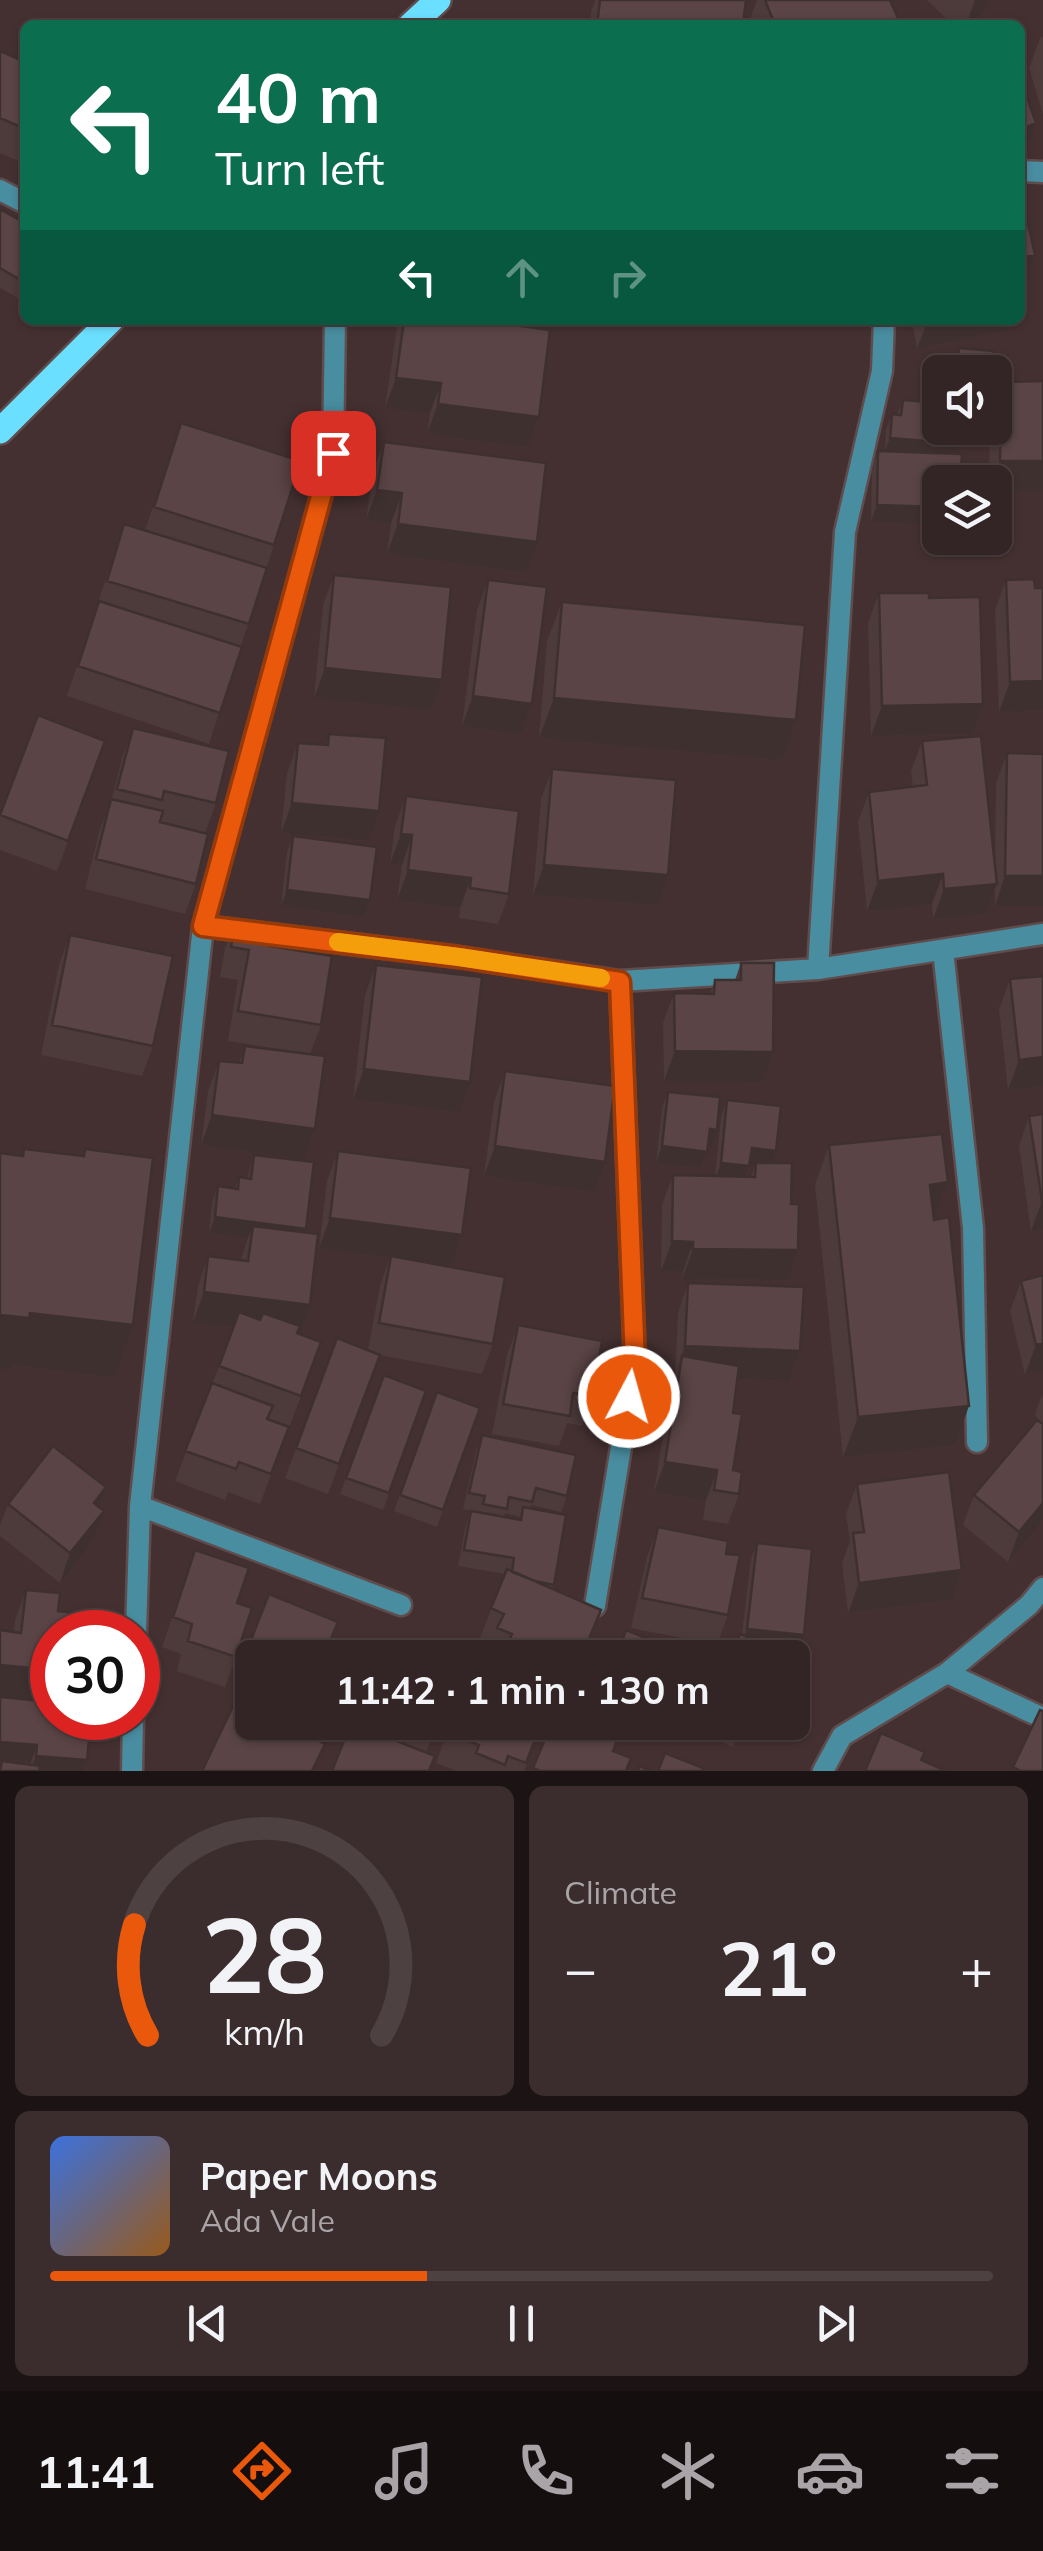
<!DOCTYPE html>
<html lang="en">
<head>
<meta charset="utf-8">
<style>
	:root { --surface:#332425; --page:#3b2c2d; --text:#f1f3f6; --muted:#a9a4a7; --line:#4e4142; --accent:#ea580c }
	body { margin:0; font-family:Mulish,sans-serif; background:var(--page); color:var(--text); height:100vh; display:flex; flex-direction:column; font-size:38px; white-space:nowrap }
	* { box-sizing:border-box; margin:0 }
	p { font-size:32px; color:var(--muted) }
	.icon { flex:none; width:55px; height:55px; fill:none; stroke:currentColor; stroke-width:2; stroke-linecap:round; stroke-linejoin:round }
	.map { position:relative; height:1771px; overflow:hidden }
	.details { display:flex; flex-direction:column; gap:15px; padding:15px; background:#1c1414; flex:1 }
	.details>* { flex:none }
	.top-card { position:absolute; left:20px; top:20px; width:1005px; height:305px; border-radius:15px; box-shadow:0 2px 8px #0004,0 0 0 2px var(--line); background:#0b6e4f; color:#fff; overflow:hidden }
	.controls { position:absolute; left:922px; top:355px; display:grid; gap:20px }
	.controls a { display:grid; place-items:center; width:90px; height:90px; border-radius:15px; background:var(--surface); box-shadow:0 2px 8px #0004,0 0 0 2px var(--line); font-size:50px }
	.speed { position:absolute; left:30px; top:1610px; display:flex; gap:20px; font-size:50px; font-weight:700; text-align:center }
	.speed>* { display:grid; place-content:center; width:130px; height:130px; border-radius:50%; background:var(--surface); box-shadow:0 2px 8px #0004,0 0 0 2px var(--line); line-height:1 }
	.speed .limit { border:15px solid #d22; background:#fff; color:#111 }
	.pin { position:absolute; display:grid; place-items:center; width:85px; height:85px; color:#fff; margin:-42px; border-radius:20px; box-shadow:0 5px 15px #0006 }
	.me { position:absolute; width:110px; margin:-55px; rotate:6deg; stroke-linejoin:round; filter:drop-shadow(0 0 8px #0008) }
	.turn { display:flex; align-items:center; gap:35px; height:210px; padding:0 30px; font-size:45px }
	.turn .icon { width:130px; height:130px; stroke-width:2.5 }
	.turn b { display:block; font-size:70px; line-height:85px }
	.lanes { display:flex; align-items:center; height:95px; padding:0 30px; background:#0003; justify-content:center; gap:50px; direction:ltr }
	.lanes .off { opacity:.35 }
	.big { font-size:75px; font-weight:700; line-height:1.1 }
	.details .tile { flex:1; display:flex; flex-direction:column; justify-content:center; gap:15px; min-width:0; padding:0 35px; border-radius:15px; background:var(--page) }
	.details .dial { align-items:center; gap:0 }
	.dial svg { height:260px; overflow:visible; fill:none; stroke:var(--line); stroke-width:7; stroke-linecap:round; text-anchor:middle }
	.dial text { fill:var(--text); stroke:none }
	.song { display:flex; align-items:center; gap:30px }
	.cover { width:120px; height:120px; border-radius:15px; background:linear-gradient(135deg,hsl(220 70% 55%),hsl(30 70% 35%)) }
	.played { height:10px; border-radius:5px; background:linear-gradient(90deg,var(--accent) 40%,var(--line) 40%) }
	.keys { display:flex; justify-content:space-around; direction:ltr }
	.heat { display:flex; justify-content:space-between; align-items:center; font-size:55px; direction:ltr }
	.details .tiles { flex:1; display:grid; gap:15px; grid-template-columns:1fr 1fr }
	.tile:last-child { grid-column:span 2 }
	.trip { position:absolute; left:235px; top:1640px; width:575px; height:100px; border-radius:15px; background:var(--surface); box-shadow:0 2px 8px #0004,0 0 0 2px var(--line); font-weight:700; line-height:100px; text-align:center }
	.tab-bar { display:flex; height:160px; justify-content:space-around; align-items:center; background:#140e0f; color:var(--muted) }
	.tab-bar .icon { width:70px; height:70px }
	.tab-bar .current { color:var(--accent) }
	.tab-bar b { font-size:45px; color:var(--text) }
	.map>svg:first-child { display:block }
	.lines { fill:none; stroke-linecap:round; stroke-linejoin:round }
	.lane-casing { stroke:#5f4c4d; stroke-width:25 }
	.street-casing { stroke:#5f4c4d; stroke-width:25 }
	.primary-casing { stroke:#5f4c4d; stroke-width:30 }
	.lane { stroke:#498da0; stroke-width:20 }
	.street { stroke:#498da0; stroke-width:20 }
	.primary { stroke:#6bdfff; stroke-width:25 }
	.wall { fill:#4d3a3b; fill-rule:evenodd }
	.shaded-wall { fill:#3f3030 }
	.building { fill:#5a4445; stroke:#3f3030; stroke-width:2.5 }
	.route-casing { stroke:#983908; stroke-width:25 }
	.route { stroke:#ea580c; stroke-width:18 }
	.slow { stroke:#f59e0b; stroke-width:18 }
</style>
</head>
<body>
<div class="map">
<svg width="1043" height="1771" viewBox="0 0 1043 1771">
	<rect width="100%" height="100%" fill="#443031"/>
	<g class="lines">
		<!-- lane casing -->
		<g class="lane-casing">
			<path id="lane" d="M0,190L25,203
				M943,950L973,1228L977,1442
				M947,1673L1043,1718"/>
		</g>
		<!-- street casing -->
		<g class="street-casing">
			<path id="street" d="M1020,171L1043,172
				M203,926L459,957L620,981L818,969L1043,934
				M818,969L845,532L882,371L884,320
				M140,1506L401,1605
				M595,1606L635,1362L620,981
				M136,1632L140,1506L203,926L333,453L335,320
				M132,1771L133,1718
				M823,1771L842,1736L947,1673L1029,1605L1043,1588"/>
		</g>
		<!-- primary casing -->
		<g class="primary-casing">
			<path id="primary" d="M411,25L438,0
				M0,431L111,320"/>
		</g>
		<!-- lane -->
		<use href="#lane" class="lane"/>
		<!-- street -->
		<use href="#street" class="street"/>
		<!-- primary -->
		<use href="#primary" class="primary"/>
	</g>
	<!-- wall -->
	<path class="wall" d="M595,0H746L743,25H590L591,12Z
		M757,0H890L901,25H752L750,19Z
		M927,0H990L987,9L971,25H953Z
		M1043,37V114L1029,68L1040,38Z
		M0,51L25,62V164L0,153Z
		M0,209L25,286L18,298L0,288Z
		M398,320H491L539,417L528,447L427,434L430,413L385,408Z
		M912,320H1011L1007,330L917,349Z
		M959,348L991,372H952Z
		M1001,382L1043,491H995V482H989L990,428H995V399Z
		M903,400L940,403L871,521L872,468L878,451H885L886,430L892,414H897Z
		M181,423L274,545L209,744L67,696L124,524L145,530Z
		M384,442L526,572L387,554L391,523L366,520L373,472Z
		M334,575L442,680L431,710L314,698L323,605Z
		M488,580L532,704L521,734L462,726L477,610Z
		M1006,580L1035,588H1043V710L999,712L995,610Z
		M879,593L929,598L983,704L972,734L871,736L868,623Z
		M562,602L796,720L782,760L539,738L547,641Z
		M133,728L216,803L205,833L196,884L185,914L85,889L100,829L112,799L122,758Z
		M329,734L368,841L281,833L287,773L298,743L325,745Z
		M105,741L57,871L0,850V813Z
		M922,741L995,867L996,783L1007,753L1043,754V906H995V890L986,914L933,919L932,904L867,911L858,822L869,792L913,787L911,771Z
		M552,769L657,905L533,895L541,799Z
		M406,796L509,894L498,924L459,918L460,908L397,900L402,865L390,864L395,826Z
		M293,836L370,900L364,917L281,906L287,852Z
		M236,919L270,946L321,1025L310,1054L315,1129L304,1159L201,1145L208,1091L219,1061L239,1063L245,1046L302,1053L228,1041L238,980L220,977L225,949Z
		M70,935L153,1046L142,1076L41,1055L59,965Z
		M741,963L762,1082L664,1081L663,1023L674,993L710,994L715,980H735Z
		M376,965L459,1112L353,1099L365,995Z
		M1010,979L1043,1086L1008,1090L999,1009Z
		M505,1071L594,1192L484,1176L494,1102Z
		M668,1092L711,1147L708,1146L701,1168L656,1163L662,1108Z
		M727,1100L772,1163L787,1280L682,1279L683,1272L661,1271L662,1205L673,1175L715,1176L721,1117ZM749,1165L755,1166L751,1177H746Z
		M1043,1114V1229L1031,1231L1019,1146L1029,1116Z
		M829,1145L934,1219L955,1445L843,1457L815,1185Z
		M338,1151L462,1235L451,1265L410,1260L493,1344L482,1374L379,1355L328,1494L285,1478L337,1338L368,1350L380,1286L390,1257L319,1248L327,1181Z
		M254,1155L305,1232L299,1334L321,1342L290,1426L268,1418V1419L289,1427L260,1504L228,1492L225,1500L175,1481L234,1327L193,1322L198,1286L208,1256L241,1260L248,1238L209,1233L212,1203L218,1186L235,1188L239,1177L247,1178Z
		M1043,1275V1371L1025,1375L1010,1311L1021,1281Z
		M688,1283L800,1351L789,1381L737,1379L733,1413V1470L739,1494L728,1524L703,1520L706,1500L654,1492L671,1386L675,1377L678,1313Z
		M518,1325L593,1396L582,1426L567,1423L559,1446L492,1434L507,1355Z
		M384,1375L426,1391L383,1510L340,1494Z
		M437,1392L480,1408L437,1527L394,1511Z
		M1043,1396V1520L1008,1562L963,1525L974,1495L1038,1420L1035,1414L1041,1397Z
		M482,1435L567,1496L561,1512L531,1505L530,1509L554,1585L553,1589L601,1610L583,1658H487L492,1643L480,1638L505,1574L458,1566L465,1528L471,1511L479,1512L463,1509L476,1451ZM505,1513L520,1517L519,1520L504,1517Z
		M857,1484L962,1570L952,1600L848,1613L842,1563L850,1541L846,1514Z
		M8,1504L99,1507L93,1541L60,1583L0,1536V1525Z
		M658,1527L726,1554L728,1615L717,1645L733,1651L742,1634L751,1559L757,1543L804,1635L798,1651L781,1650L808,1660L792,1701V1658H702L708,1643L631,1628L647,1557Z
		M195,1550L237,1603L236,1657L225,1687L177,1671L181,1654L162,1647Z
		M26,1590L52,1632V1718L87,1760L83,1771H0L2,1761L31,1765V1762L0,1759V1697L42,1701L14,1632L15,1620Z
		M252,1658V1698L233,1690L243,1660Z
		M328,1722H438L426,1752L348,1732Z
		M451,1722H543L524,1771H457L436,1763Z
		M648,1722H670L668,1730Z
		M686,1722H784L778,1739L761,1732L757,1742L738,1735L733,1747L711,1737L712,1733Z"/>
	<!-- shaded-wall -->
	<path class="shaded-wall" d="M975,0H990L987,9L971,25H966Z
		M1036,123L1030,140L1020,144V130Z
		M1035,255L1024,285L1020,286V258Z
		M928,320H1011L1007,330L917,349Z
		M396,378L441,383L430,413L385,408Z
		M438,404L539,417L528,447L427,434Z
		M890,438L962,444L956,461L884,454Z
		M1000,461H1043V491H995V482H992Z
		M377,490L402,493L391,523L366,520Z
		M877,505L940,507V524L871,521Z
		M398,524L537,542L526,572L387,554Z
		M325,668L442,680L431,710L314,698Z
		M1043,681V710L999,712L1010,682Z
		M473,696L532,704L521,734L462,726Z
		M554,698L796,720L782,760L539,738Z
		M983,704L972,734L871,736L882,706Z
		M292,803L379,811L368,841L281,833Z
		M401,834L412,835L402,865L390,864Z
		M544,865L668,875L657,905L533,895Z
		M408,870L471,878L460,908L397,900Z
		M943,874L932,904L867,911L878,881Z
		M1005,876H1043V906H995Z
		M997,884L986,914L933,919L944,889Z
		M287,890L370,900L364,917L281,906Z
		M675,1051L773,1052L762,1082L664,1081Z
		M1043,1057V1086L1008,1090L1019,1060Z
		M364,1069L470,1082L459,1112L353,1099Z
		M212,1115L315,1129L304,1159L201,1145Z
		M710,1129L717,1130L711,1147L704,1146Z
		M495,1146L605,1162L594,1192L484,1176Z
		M662,1146L707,1152L701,1168L656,1163Z
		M752,1148L776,1151L771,1168L746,1165Z
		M721,1163L749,1166L743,1183L715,1179Z
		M948,1182L933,1222L930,1185Z
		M1043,1200V1229L1031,1231L1042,1201Z
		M215,1217L306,1229L300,1246L253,1226L248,1238L209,1233Z
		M330,1218L462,1235L451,1265L319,1248Z
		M672,1241L693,1242L683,1272L661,1271Z
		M693,1249L798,1250L787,1280L682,1279Z
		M204,1292L310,1305L299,1335L193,1322Z
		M30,1313L133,1325L114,1377L12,1364L10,1370L0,1368V1315Z
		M1043,1343V1371L1025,1375L1036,1345Z
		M685,1346L800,1351L789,1381L679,1377L682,1356L674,1377Z
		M969,1406L955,1445L843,1457L858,1417Z
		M665,1462L717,1470L706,1500L654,1492Z
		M106,1487L95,1517L94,1503Z
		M1043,1503V1520L1008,1562L1019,1532Z
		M104,1511L93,1541L60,1583L70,1553Z
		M962,1570L952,1600L848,1613L859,1583Z
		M747,1629L804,1635L798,1651L741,1646Z
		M0,1665L52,1670V1702L0,1696Z
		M0,1742L37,1745L31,1762L0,1759Z
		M36,1756L87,1760L83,1771H30Z"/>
	<!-- building -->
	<path class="building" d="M600,0H746L743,25H597Z
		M765,0H890L901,25H775Z
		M0,51L25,62V129L0,118Z
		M1020,77L1036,123L1020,130Z
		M1020,187L1035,255L1020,258Z
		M0,209L25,223L24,282L0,268Z
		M404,320H491V322L550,330L539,417L438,404L441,383L396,378Z
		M959,348L993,351L991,372H956Z
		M1043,381V461H1000L1001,382Z
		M903,400L940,403V428H964L962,444L890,438L892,414L901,415Z
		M181,423L301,461L274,545L154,507Z
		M384,442L546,463L537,542L398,524L402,493L377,490Z
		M878,451L962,454L960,482H940V507L877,505Z
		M124,524L267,568L249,624L107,581Z
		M334,575L451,587L442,680L325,668Z
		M1034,579L1035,588H1043V681L1010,682L1006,580Z
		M488,580L547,587L532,704L473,696Z
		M879,593H929V598L980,597L983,704L882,706Z
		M99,601L242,647L220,713L78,666Z
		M562,602L805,625L796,720L554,698Z
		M38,715L105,741L68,841L0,815Z
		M133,728L229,751L216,803L164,791L162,800L117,789Z
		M329,734L386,738L379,811L292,803L298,743L328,745Z
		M981,736L997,884L944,889L943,874L878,881L869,792L927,785L922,741Z
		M1007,753L1043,754V876H1005Z
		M552,769L676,780L668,875L544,865Z
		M406,796L519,811L509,894L470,888L471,878L408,870L412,835L401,834Z
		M111,799L163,811L160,822L208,834L196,884L96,859Z
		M293,836L377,847L370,900L287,890Z
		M236,919L274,925L270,946L332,956L321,1025L238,1011L249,950L231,947Z
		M70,935L173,956L153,1046L52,1025Z
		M741,963H774L773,1052L675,1051L674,993L714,994L715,980H741Z
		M376,965L482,977L470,1082L364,1069Z
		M1043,976V1057L1019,1060L1010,979Z
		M245,1046L325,1056L315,1129L212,1115L219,1061L242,1063Z
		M505,1071L615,1086L605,1162L495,1146Z
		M668,1092L720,1097L717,1130L710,1129L707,1152L662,1146Z
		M727,1100L781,1106L776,1151L752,1148L749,1166L721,1163Z
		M1043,1114V1200L1042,1201L1029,1116Z
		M942,1134L948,1182L930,1185L934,1220L949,1217L969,1406L858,1417L829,1145Z
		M24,1149L84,1156L85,1149L153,1158L133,1325L30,1313L29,1318L0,1315V1153L23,1156Z
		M338,1151L471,1168L462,1235L330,1218Z
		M254,1155L314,1162L306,1229L215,1217L218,1186L238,1189L239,1177L251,1179Z
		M756,1163H792L791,1204H799L798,1250L693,1249V1242L672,1241L673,1175L755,1177Z
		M253,1226L318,1234L310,1305L204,1292L208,1256L248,1261Z
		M391,1256L505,1277L493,1344L379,1323Z
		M1043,1275V1343L1036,1345L1021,1281Z
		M688,1283L804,1287L800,1351L685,1346Z
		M239,1312L260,1320L263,1313L300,1326L297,1333L321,1342L301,1396L219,1366Z
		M518,1325L602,1341L593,1396L573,1393L570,1416L503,1404Z
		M337,1338L380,1355L339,1464L296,1448Z
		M682,1356L739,1366L733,1413L742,1414L733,1470L742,1472L739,1494L714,1490L717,1470L665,1462Z
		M384,1375L426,1391L389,1493L346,1478Z
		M212,1383L273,1406L267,1419L289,1427L271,1474L239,1462L236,1469L185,1451Z
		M437,1392L480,1408L443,1510L400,1495Z
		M1037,1420L1043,1424V1503L1019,1532L974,1495Z
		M482,1435L576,1455L567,1496L536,1488L532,1502L509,1497L507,1509L483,1504L485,1496L469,1493Z
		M53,1446L106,1487L94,1503L104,1511L70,1553L8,1504Z
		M949,1472L962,1570L859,1583L853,1533L864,1532L857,1484Z
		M523,1507L566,1515L554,1585L535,1581L512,1572L514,1558L464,1550L471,1511L521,1520Z
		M658,1527L728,1541L726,1554L740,1555L728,1615L642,1598Z
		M757,1543L812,1549L804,1635L747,1629Z
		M195,1550L249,1568L237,1603L252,1608L236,1657L188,1641L192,1624L173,1617Z
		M507,1569L601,1610L581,1658H572L541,1644L534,1658L507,1646L512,1634L497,1628L504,1614L491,1608Z
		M26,1590L60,1593L58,1611L69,1612L68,1622L97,1626V1632H52V1670L0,1665V1630L21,1633Z
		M269,1594L338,1622L330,1641L347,1648L343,1658H252V1664L243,1660Z
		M626,1630L671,1648L668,1658H597L605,1637L621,1644Z
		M740,1634L808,1660L792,1698V1658H702L708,1641L733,1651Z
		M398,1643L432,1658H392Z
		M356,1651L373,1658H354Z
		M0,1697L52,1702V1718H91L87,1760L36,1756L37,1745L0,1742Z
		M236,1700L252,1709V1722H281L325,1744L312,1771H202Z
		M1040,1710L1043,1711V1771H1021L1013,1767Z
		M384,1722H437L429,1741Z
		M451,1722H542L526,1763L508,1756L505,1765L476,1753L479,1745L447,1733Z
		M552,1722H624L613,1751L631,1758L626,1771H540L533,1768Z
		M351,1723L435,1756L429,1771H332Z
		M881,1733L925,1752L921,1760L946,1771H865Z
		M665,1753L703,1768L702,1771H658Z
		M2,1761L40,1766L39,1771H0Z
		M639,1766L652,1771H638Z"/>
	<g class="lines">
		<!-- route casing -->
		<g class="route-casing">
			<path id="route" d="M333,453L203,926L459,957L620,982L635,1362L629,1397"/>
		</g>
		<!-- route -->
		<use href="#route" class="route"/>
		<!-- slow -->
		<path class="slow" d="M338,942L459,957L601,978"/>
	</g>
</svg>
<div class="controls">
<a><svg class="icon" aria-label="sound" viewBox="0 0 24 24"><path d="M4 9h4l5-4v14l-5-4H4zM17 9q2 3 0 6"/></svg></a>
<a><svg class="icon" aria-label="layers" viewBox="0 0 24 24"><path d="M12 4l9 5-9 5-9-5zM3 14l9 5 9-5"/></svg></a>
</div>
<div class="speed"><div class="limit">30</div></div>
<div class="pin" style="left:333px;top:453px;background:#d93025"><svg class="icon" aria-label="arrive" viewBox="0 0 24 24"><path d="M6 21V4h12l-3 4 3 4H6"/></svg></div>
<svg class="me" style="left:629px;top:1397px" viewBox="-20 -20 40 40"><circle r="17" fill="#ea580c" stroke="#fff" stroke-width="3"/><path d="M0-11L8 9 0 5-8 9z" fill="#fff"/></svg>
<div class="trip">11:42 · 1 min · 130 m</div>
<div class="top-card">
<div class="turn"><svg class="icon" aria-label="left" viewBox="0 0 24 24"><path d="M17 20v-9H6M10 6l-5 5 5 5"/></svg><div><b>40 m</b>Turn left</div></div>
<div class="lanes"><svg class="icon" aria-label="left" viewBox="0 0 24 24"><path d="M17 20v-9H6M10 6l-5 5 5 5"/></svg><svg class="icon off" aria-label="ahead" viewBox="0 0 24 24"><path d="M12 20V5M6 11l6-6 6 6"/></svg><svg class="icon off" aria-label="right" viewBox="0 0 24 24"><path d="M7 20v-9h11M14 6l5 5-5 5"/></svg></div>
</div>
</div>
<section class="details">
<div class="tiles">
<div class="tile dial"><svg viewBox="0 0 100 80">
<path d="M14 69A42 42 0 1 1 86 69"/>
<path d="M14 69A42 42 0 0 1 10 35" stroke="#ea580c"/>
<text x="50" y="56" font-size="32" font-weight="700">28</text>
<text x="50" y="72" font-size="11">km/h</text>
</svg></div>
<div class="tile"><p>Climate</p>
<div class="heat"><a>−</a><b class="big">21°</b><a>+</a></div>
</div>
<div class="tile">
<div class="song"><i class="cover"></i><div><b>Paper Moons</b><p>Ada Vale</p></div></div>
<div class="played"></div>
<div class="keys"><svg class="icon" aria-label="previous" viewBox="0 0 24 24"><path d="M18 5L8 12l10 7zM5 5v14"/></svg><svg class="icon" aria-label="pause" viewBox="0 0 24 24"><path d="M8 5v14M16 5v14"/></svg><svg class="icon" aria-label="next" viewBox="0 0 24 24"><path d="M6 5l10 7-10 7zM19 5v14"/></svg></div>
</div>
</div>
</section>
<nav class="tab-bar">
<b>11:41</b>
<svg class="icon current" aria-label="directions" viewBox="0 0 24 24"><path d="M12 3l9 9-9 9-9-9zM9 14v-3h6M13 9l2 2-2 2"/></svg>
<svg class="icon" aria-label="music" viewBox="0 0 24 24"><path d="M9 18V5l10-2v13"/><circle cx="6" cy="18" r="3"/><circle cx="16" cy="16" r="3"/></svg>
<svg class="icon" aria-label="phone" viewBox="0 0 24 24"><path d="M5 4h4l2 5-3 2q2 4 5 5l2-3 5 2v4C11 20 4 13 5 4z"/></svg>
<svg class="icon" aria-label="climate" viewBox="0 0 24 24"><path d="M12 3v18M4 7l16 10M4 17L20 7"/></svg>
<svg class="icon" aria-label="car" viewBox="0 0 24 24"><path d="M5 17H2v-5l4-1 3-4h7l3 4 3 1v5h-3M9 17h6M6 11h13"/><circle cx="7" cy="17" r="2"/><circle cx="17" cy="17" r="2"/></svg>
<svg class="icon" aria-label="filters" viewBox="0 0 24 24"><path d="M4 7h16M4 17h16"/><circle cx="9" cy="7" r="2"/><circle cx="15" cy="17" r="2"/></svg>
</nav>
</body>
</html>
